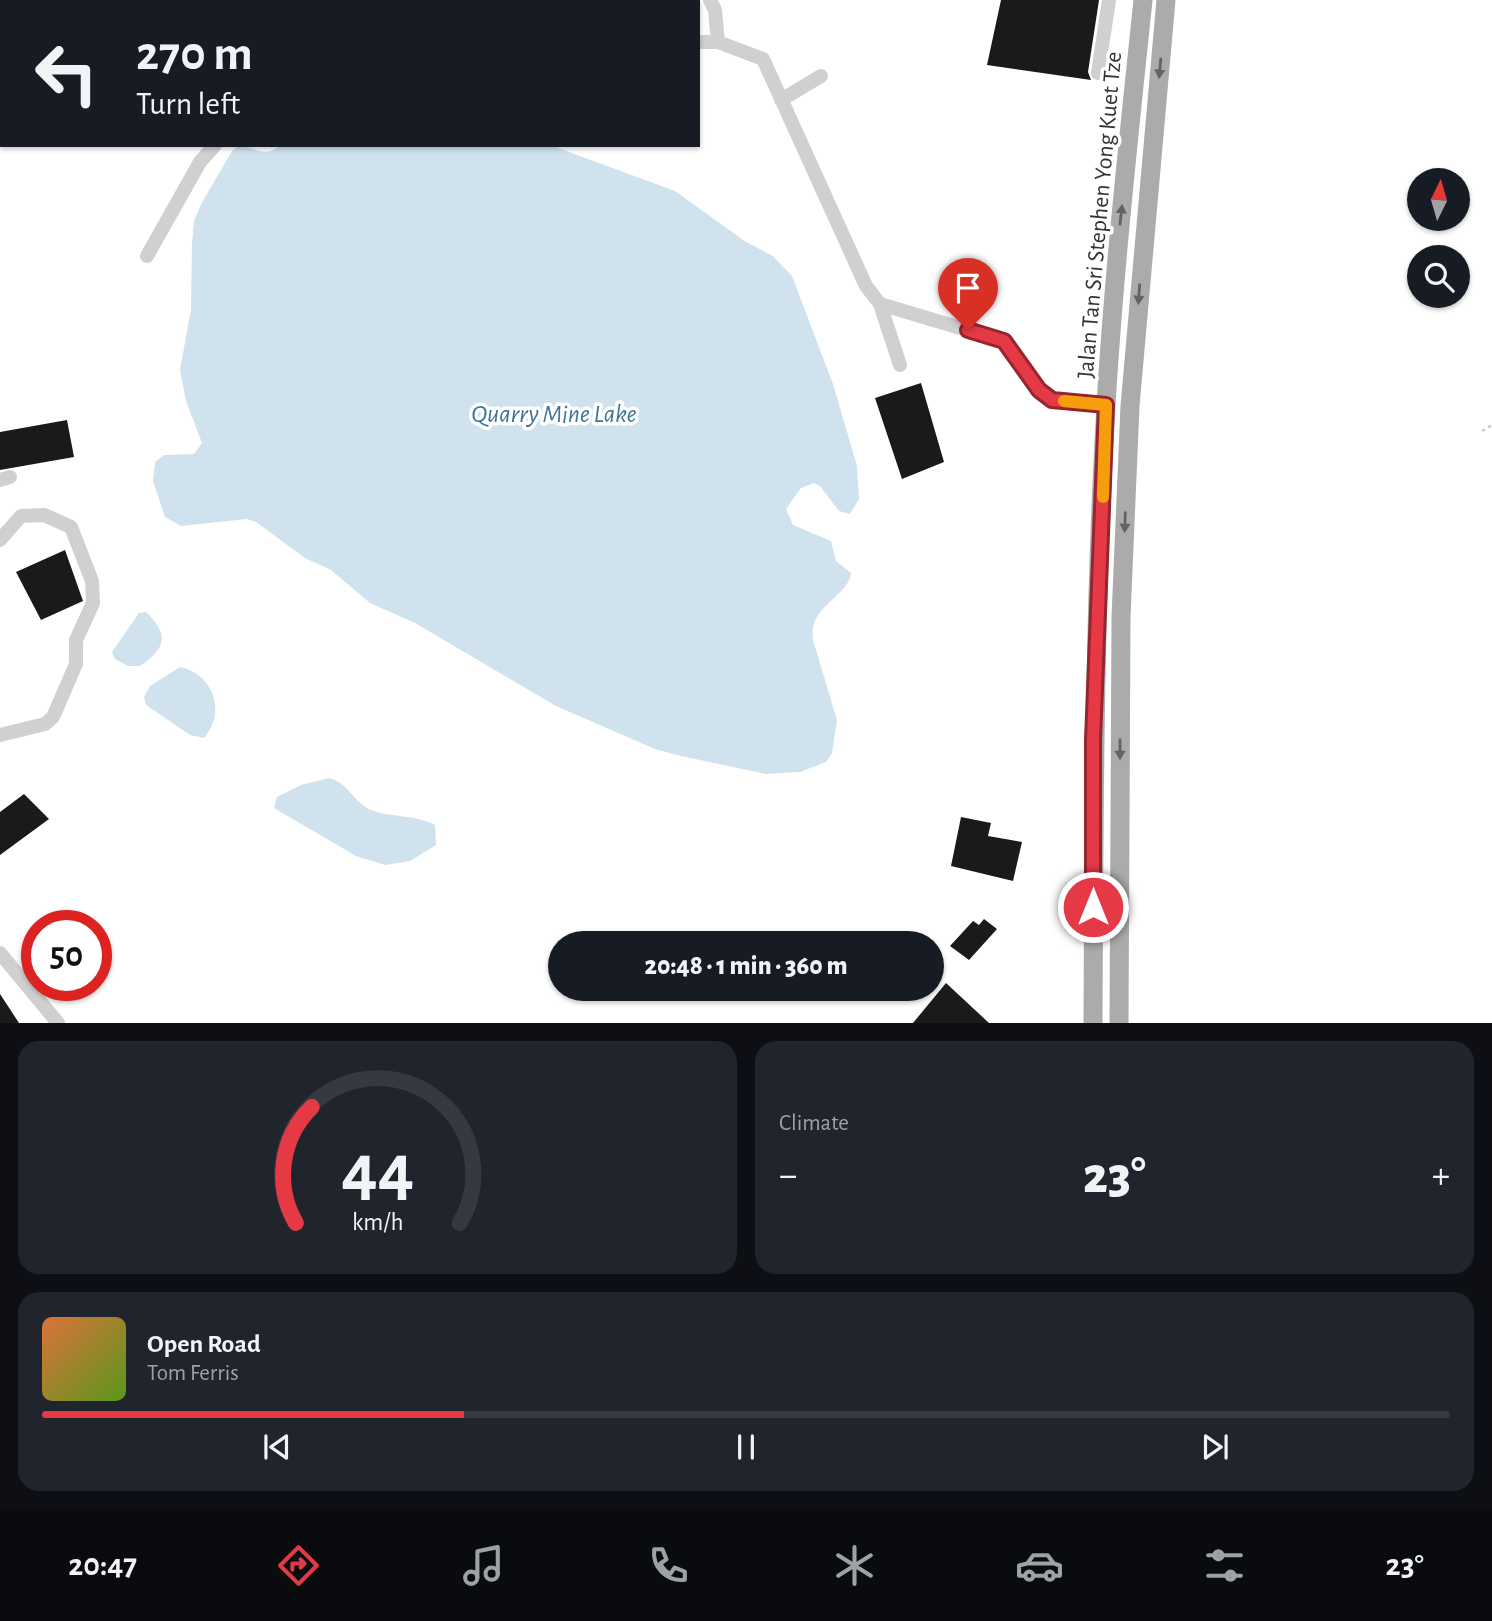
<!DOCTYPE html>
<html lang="en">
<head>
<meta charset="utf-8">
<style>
	:root { --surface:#171b24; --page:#20242c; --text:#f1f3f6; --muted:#9ea1a6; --line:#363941; --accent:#e63946 }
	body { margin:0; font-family:"Alegreya Sans",sans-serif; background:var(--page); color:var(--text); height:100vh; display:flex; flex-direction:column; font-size:26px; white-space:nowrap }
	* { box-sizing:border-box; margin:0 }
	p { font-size:23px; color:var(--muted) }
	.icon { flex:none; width:38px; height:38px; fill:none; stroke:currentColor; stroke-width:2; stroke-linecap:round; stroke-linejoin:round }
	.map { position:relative; height:1023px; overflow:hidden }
	.side { display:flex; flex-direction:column; gap:18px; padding:18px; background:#0d0f14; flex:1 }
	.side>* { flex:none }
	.top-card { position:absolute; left:0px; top:0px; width:700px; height:147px; box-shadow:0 2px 5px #0004; background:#171b24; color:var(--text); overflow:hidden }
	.needle { width:46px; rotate:5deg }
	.tools { position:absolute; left:1407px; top:168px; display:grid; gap:14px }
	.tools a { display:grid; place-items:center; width:63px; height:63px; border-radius:50%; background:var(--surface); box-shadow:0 2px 5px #0004; font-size:35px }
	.speed { position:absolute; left:21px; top:910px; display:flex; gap:14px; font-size:35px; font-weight:700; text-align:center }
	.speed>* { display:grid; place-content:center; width:91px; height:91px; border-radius:50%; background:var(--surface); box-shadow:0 2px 5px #0004; line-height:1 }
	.speed .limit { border:10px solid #d22; background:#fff; color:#111 }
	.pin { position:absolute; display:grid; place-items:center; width:60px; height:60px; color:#fff; margin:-72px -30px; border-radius:50% 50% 50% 0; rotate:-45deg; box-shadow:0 0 7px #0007 }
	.pin .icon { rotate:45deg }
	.me { position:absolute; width:77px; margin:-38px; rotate:0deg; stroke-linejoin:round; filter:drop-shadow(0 0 5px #0008) }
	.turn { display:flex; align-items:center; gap:24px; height:147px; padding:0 21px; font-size:32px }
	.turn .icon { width:91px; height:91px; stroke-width:2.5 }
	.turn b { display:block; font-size:49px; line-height:60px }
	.big { font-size:52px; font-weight:800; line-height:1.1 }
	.side .card { flex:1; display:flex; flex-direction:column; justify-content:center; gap:10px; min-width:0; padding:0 24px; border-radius:21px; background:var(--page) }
	.side .dial { align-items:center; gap:0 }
	.dial svg { height:182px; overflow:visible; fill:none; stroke:var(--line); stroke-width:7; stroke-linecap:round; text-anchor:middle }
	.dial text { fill:var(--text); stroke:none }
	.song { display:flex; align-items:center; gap:21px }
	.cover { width:84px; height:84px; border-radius:10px; background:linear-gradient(135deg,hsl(20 70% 55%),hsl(90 70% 35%)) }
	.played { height:7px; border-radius:4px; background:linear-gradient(90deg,var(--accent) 30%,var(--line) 30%) }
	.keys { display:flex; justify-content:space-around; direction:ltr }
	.heat { display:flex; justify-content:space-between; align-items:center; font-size:38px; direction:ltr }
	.side .tiles { flex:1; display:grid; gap:18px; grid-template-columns:1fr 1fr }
	.card:last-child { grid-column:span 2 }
	.trip { position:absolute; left:548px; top:931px; width:396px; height:70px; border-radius:35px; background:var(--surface); box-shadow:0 2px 5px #0004; font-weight:800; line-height:70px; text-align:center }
	.tabs { display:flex; height:112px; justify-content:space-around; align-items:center; background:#090b0e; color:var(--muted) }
	.tabs .icon { width:49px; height:49px }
	.tabs .active { color:var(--accent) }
	.tabs b { font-size:32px; color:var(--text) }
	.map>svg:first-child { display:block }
	.water { fill:#cfe2ee }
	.building { fill:#1a1a1a }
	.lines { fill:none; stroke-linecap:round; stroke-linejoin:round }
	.path { stroke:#cdcdcd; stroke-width:2.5; stroke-dasharray:3.5 3.5; stroke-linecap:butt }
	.minor { stroke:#d0d0d0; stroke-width:14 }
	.major { stroke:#ababab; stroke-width:19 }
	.oneway { fill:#636363 }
	.route-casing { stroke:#96252e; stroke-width:18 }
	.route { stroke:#e63946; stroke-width:12 }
	.slow { stroke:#f59e0b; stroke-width:12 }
	.labels { text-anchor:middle; stroke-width:7; stroke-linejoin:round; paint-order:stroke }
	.street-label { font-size:24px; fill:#333; stroke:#fff }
	.water-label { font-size:26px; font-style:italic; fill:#3f7597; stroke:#fff }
</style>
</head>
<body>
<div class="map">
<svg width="1492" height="1023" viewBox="0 0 1492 1023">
	<rect width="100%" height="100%" fill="#fff"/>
	<!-- water -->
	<path class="water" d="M281,145H550L675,191L746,242L773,256L792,276L833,384L857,466L859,499L850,514L839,511L820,486L814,483L801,488L786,509L793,525L831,541L836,561L851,573C848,598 808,605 813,640L837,720L832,753L826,762L800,772L766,774L681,756L655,749L556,706L415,623L370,603L331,570L305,558L256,522L247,519L181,526L165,517L153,481L155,462L164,455L194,454L202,443L186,401L180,370L191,309L192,243L194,221L201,204L232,151L238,146C256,147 264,159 281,145Z
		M146,612C169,635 167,647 140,666H128L115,659L112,652L139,613Z
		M180,667C213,674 227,712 204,738L190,735L146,705L144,697L150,686Z
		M329,778C349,783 353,802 371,810C392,818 414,814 435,825L436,845L410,861L385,865L356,856L274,808L277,797L301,785Z"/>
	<!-- building -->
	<path class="building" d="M1001,0H1099L1088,72L1091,80L987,65Z
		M921,383L944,462L902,479L875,398Z
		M67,420L74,457L0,470V432Z
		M65,550L83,601L41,620L16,572Z
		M24,794L49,819L0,855V812Z
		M961,817L991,823L988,836L1022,842L1013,881L951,866Z
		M984,919L997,929L969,960L950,946L973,921L979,925Z
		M946,983L989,1023H913Z
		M0,994L19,1023H0Z"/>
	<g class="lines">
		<!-- path -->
		<path class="path" d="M1482,431L1492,425"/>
		<!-- minor -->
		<path class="minor" d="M609,0V2
			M710,0L715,10L718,42
			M404,2L406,0
			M698,42H718L763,59L866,286L880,304L1004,341L1039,390L1052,400L1106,405
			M1098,73L1109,0
			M781,100L821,76
			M147,256L200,162L215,145
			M880,304L900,365
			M0,480L10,477
			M0,540L21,516L44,515L71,527L92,581L93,603L76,640V664L53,717L45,724L0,735
			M0,953L58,1023"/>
		<!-- major -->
		<path class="major" d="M1093,1023C1094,816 1094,611 1106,405C1114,270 1129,135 1143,0
			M1119,1023L1121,617L1130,406L1166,0"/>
	</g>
	<!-- one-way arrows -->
	<defs><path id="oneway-solid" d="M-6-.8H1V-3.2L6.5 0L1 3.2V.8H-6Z" transform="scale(1.75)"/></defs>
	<g class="oneway">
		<use href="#oneway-solid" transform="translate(1160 68) rotate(95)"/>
		<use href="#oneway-solid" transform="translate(1121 215) rotate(-84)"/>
		<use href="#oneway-solid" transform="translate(1139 294) rotate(94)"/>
		<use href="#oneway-solid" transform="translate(1125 522) rotate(92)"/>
		<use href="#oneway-solid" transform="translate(1120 749) rotate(90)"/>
	</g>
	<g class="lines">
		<!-- route casing -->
		<g class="route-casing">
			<path id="route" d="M968,330L1004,341L1039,390L1052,400L1106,405L1093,740V907"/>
		</g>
		<!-- route -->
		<use href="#route" class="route"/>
		<!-- slow -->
		<path class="slow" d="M1064,401L1106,405L1103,497"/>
	</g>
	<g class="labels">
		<!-- street labels -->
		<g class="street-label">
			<text transform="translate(1099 215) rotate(-85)" y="8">Jalan Tan Sri Stephen Yong Kuet Tze</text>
		</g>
		<!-- water labels -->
		<g class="water-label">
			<text x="554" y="422">Quarry Mine Lake</text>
		</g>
	</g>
</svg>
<div class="tools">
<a><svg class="needle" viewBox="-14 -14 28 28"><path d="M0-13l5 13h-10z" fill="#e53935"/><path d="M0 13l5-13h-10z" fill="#9ea1a6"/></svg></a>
<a><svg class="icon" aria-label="search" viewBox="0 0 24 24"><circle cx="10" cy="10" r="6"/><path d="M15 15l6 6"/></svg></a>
</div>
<div class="speed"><div class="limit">50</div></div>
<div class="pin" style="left:968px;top:330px;background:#d93025"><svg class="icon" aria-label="arrive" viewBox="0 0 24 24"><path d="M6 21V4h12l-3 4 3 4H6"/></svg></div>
<svg class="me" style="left:1093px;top:907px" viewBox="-20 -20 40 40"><circle r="17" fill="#e63946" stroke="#fff" stroke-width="3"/><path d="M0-11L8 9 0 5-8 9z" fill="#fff"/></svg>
<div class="trip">20:48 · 1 min · 360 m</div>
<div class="top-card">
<div class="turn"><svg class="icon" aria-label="left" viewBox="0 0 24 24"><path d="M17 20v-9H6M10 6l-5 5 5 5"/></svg><div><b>270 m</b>Turn left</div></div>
</div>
</div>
<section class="side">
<div class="tiles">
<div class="card dial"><svg viewBox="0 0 100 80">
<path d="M14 69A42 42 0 1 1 86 69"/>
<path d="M14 69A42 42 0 0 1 21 18" stroke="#e63946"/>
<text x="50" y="56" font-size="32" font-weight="700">44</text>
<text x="50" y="72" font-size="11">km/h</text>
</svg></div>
<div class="card"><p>Climate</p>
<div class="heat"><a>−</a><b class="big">23°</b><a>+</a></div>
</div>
<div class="card">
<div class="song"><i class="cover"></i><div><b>Open Road</b><p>Tom Ferris</p></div></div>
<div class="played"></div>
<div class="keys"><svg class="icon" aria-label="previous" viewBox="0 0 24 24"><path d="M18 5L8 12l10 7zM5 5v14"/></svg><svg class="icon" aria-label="pause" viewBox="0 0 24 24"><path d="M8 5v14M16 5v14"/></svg><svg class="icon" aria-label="next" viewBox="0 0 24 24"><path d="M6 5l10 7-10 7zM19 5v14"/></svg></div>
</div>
</div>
</section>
<nav class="tabs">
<b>20:47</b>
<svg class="icon active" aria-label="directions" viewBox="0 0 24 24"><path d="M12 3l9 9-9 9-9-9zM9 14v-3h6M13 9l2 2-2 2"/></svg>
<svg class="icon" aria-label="music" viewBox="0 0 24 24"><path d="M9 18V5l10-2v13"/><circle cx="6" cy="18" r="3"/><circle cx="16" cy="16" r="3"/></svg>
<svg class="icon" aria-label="phone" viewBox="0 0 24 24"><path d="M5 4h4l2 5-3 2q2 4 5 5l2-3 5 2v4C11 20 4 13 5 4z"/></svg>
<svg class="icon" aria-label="climate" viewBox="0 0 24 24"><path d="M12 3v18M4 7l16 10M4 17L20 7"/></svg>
<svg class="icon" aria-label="car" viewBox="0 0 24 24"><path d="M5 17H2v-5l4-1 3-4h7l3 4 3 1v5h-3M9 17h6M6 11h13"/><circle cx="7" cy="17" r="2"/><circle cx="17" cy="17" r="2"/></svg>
<svg class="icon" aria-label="filters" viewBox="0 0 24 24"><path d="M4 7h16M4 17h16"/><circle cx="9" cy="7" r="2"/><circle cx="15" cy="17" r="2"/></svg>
<b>23°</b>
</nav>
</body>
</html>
